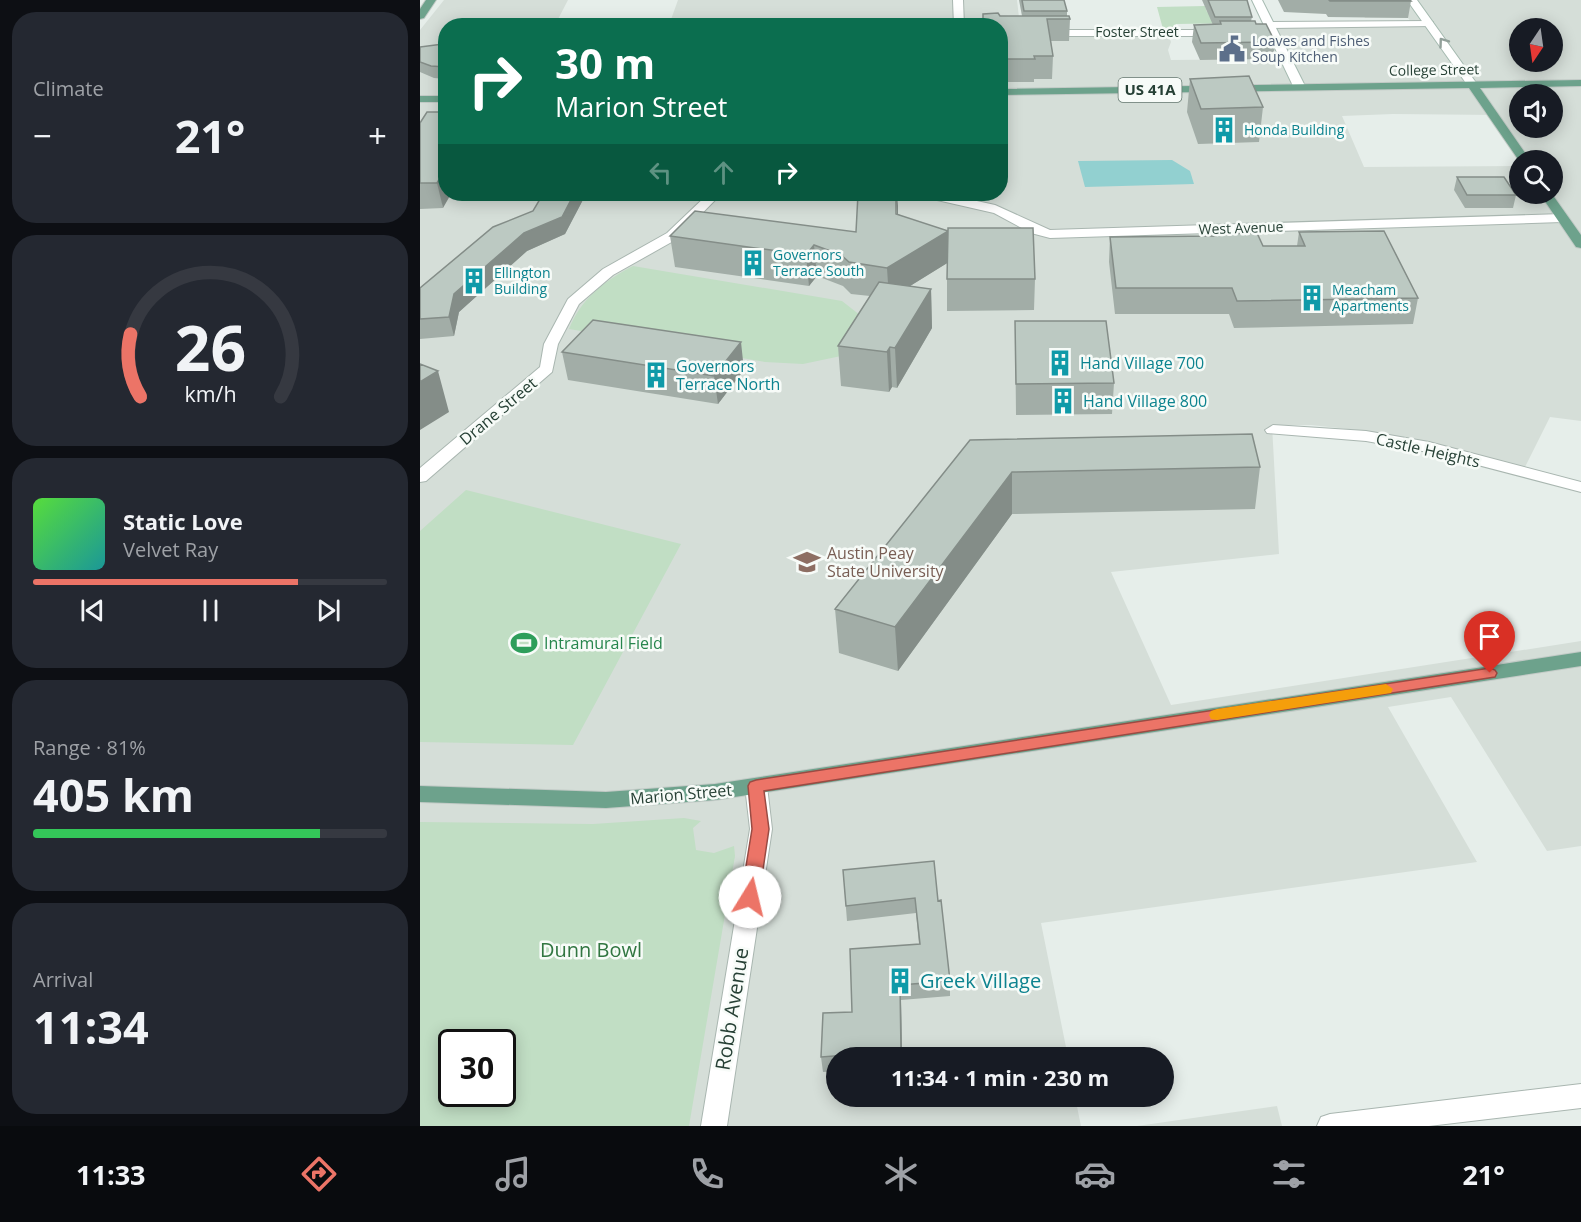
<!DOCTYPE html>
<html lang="en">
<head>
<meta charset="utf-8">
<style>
	:root { --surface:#171b24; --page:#242831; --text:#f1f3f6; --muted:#9ea1a6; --line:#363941; --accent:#ec7467 }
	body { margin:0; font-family:"Open Sans",sans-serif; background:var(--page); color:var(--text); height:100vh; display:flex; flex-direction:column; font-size:22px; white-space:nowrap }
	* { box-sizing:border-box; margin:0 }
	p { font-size:20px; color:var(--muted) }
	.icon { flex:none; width:33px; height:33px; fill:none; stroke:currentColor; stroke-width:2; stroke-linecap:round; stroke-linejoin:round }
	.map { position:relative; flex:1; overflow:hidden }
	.panel { display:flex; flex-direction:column; gap:12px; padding:12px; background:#0d0f14; width:420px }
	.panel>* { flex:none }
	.banner { position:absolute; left:18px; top:18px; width:570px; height:183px; border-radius:24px; box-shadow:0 3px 15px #0003; background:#0b6e4f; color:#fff; overflow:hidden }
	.needle { width:39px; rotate:193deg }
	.tools { position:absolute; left:1089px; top:18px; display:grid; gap:12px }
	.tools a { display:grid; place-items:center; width:54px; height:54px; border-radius:50%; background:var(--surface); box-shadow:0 3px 15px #0003; font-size:30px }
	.speed { position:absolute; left:18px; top:1029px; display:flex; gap:12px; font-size:30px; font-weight:700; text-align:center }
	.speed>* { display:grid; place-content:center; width:78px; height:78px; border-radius:50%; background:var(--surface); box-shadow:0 3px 15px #0003; line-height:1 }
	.speed .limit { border:3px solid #111; border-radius:9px; background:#fff; color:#111 }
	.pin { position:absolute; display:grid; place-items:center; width:51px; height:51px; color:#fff; margin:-62px -26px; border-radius:50% 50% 50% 0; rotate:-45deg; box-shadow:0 0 6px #0007 }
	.pin .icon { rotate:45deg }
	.me { position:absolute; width:66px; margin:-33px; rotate:9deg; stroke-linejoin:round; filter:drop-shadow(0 0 4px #0008) }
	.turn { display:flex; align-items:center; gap:21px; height:126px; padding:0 18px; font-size:27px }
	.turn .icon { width:78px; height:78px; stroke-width:2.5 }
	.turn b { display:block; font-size:42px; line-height:51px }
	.lanes { display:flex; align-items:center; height:57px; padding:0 18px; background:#0003; justify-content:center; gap:30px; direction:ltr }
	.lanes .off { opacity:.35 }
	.big { font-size:45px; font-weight:700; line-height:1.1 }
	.panel .tile { flex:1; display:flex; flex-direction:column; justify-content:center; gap:9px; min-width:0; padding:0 21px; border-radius:24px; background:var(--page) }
	.panel .dial { align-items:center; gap:0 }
	.dial svg { height:156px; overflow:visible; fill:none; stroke:var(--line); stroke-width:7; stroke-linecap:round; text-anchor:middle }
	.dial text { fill:var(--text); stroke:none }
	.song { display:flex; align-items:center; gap:18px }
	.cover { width:72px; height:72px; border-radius:9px; background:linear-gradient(135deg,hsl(110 70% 55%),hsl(180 70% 35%)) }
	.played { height:6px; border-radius:3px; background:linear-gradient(90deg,var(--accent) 75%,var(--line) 75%) }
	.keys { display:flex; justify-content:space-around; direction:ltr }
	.heat { display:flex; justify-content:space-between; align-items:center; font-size:33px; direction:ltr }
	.charge { height:9px; border-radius:4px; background:linear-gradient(90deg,#34c759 81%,var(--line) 0) }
	.trip { position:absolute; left:406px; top:1047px; width:348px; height:60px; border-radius:30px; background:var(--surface); box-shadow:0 3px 15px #0003; font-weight:700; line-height:60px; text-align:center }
	.tabs { display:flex; height:96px; justify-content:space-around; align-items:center; background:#090b0e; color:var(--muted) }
	.tabs .icon { width:42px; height:42px }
	.tabs .active { color:var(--accent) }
	.tabs b { font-size:27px; color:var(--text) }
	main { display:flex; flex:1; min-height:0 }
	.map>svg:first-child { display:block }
	.built { fill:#d5ded8; fill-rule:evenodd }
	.green { fill:#c1dec4; fill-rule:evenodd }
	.water { fill:#92d0d0 }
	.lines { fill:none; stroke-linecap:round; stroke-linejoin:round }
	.street-casing { stroke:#a9b6b0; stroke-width:2 }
	.secondary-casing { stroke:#a5bab0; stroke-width:2 }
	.primary-casing { stroke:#c2cac6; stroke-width:2 }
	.street { fill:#fff; fill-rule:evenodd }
	.secondary { fill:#fff; fill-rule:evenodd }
	.primary { fill:#6da28c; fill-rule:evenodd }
	.wall { fill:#a2ada7 }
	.shaded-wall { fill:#848d88 }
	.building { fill:#bcc9c2; stroke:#848d88; stroke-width:1.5 }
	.oneway { stroke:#92a09a }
	.route { fill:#ec7467; stroke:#994b43; stroke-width:1.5 }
	.slow { fill:#f59e0b }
	.labels { text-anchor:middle; stroke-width:5; stroke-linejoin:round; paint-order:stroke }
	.far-street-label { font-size:14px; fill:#264035; stroke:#f7fbf8 }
	.far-service-label { font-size:14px; fill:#4e5e75; stroke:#f7fbf8; text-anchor:start }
	.far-culture-label { font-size:14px; fill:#0d838f; stroke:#f7fbf8; text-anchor:start }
	.shield { fill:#f7fbf8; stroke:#657870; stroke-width:1.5 }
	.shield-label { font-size:15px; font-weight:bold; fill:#264035 }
	.culture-label { font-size:16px; fill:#0d838f; stroke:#f7fbf8; text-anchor:start }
	.street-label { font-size:16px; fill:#264035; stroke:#f7fbf8 }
	.education-label { font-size:16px; fill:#785e54; stroke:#f7fbf8; text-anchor:start }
	.leisure-label { font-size:16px; fill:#27864d; stroke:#f7fbf8; text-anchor:start }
	.near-park-label { font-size:20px; fill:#317641; stroke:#f7fbf8 }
	.near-culture-label { font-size:20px; fill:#0d838f; stroke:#f7fbf8; text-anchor:start }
	.near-street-label { font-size:20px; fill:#264035; stroke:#f7fbf8 }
</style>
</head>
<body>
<main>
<section class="panel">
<div class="tile"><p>Climate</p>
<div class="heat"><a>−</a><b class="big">21°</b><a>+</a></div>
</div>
<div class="tile dial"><svg viewBox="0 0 100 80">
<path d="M14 69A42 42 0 1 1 86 69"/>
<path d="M14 69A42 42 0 0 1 9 37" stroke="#ec7467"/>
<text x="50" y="56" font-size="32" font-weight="700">26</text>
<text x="50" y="72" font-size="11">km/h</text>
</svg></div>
<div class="tile">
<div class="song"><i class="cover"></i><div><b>Static Love</b><p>Velvet Ray</p></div></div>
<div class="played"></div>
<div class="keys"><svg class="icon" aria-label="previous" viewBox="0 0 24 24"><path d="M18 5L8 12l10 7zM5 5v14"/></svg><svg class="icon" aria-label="pause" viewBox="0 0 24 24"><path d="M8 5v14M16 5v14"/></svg><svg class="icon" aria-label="next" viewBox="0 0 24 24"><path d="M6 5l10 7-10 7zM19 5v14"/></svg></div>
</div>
<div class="tile"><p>Range · 81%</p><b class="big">405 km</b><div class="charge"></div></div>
<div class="tile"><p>Arrival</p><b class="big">11:34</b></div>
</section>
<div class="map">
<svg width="1161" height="1126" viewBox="0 0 1161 1126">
	<rect width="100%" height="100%" fill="#e6eeea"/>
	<!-- built -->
	<path class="built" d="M24,0H148L135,25L26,26V194H580V26L249,25L258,0H597L601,35L748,34L751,42L748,50L751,60L856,59L843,27L994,25L988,18H945L934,0H1161V421L1130,417L1105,467L1007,442L946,431L891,425H852L859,554L691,572L751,705L1161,641V846L1127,851L1031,697L968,707L1057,862L621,923L648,1057L417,1058V1096L655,1097L661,1126H0V30ZM1100,28H1132V62H1100ZM1100,94H1132V128H1100ZM973,114L1077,115L1109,160H1132V194H1100L1099,166L944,167L922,116ZM32,1042H82V1094H32Z
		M857,1106L862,1126H717Z"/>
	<!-- green -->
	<path class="green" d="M785,6L787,12L827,23L756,24V28L743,29L737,7Z
		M213,266L422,301L445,319L421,356L383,364L345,362L149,329C161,299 184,281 213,266Z
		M46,490L261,544L153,745L0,742V531Z
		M264,818L281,821L273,828L276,850L294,853L314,846L315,856L269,1126H0V822L173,824ZM82,1042V1094H32V1042Z"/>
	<!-- water -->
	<path class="water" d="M752,160L770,171L774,184L665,187L658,161Z"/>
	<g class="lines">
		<!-- street casing -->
		<g class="street-casing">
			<path id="street" d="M533,0H543L544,26H534Z
				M1009,21L1013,22V26L849,28L844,25L849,22Z
				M580,30H798L803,33L798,36H580Z
				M288,194H301L257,239L193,275L159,304L138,344L132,372L6,481L0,482V468L120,367L124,344L148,299L183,269L247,233Z
				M502,194H525L575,205L630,230L1142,214L1148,218L1142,222L630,238L611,233L574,213L504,197Z
				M853,425L946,431L1009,442L1161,482V492L1008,452L946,441L847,433L845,430Z
				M336,778L344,780L347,786L352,829L307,1126H281L330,829L325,786L328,780Z
				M1161,1084V1108L1009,1126H897L901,1117L910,1114Z"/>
		</g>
		<!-- secondary casing -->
		<g class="secondary-casing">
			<path id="secondary" d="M832,0H842L886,88L884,90H876L874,88Z
				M987,0H997L1057,84L1056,86H1048Z"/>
		</g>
		<!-- primary casing -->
		<g class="primary-casing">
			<path id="primary" d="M6,0H16L4,18L0,19V9Z
				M1161,80V86L1060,88L1110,160L1100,162L1049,88L580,95V89Z
				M0,96H26V102H0Z
				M1120,194H1132L1161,235V248L1156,247Z
				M1161,652V666L295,800L186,808L0,802V786L186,792L295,784Z"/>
		</g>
		<!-- street -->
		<use href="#street" class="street"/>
		<!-- secondary -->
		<use href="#secondary" class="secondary"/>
		<!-- primary -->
		<use href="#primary" class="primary"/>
	</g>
	<!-- wall -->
	<path class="wall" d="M599,0H644L647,11V16L650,19L649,41H631L633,56L632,79H614V82H580V16H602Z
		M782,0H827L832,17L831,21L836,24L855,42L853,59L780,60L772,42L774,25H793Z
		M858,0H990L991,1L988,18L908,17L906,14L864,12Z
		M26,45V79L14,78L0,72V47Z
		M770,79L843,107L839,142L778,144L767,112Z
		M7,112L23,208L0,209V123Z
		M1037,177L1096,195L1093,208H1045L1034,190Z
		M123,194H166L145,234L107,251L39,312L34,336L0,339V288L113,211Z
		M478,214L615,279L614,310L527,311V263L490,286L511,289L512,328L477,388L472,387L469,392L421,386L418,346L450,296L431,294L423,286L397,276L389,286L255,267L250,236L436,232Z
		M879,232L998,298L993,324L814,328L809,314H695L689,262L690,237L795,236V234L843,246H877Z
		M595,321L694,383L692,414L596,415Z
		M142,352L324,370L298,404L148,380Z
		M550,440L840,467L835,509L592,514L478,671L419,653L415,609Z
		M423,870L518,901L530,981V996L481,1000L482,1058H417V1071L403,1072L401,1057L432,1012L499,944L496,913L427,921Z"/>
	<!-- shaded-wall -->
	<path class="shaded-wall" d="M26,168V194H31L23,208L17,183Z
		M154,194H166L145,234L107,251L39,312L34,336L29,317L34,294L104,233Z
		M476,194H477L478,206V244Z
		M528,231L529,262L469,299L467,268Z
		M394,245L397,276L389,286L386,255Z
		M511,289L512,328L477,388L475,348Z
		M321,342L324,370L298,404L294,376Z
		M470,347L472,387L469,392L467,352Z
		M18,371L29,412L0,430V382Z
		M592,472V514L478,671L475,627Z
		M480,985L481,1000L482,1058L481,1051Z"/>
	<!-- building -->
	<path class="building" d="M602,0H644L647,11H604Z
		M788,0H827L832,17H795Z
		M909,0H990L991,1H910Z
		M578,13L580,16H649L650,19H627L633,56H614L615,59H580V26H563V14Z
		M800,21H835L836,24H846L855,42L781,43L774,25L801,24Z
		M23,44L26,45V67L11,66L0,62V47Z
		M829,76L843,107L781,109L770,79Z
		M7,112H26V168L17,183H0V123Z
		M1037,177H1084L1096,195H1047Z
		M123,194H154L142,217L104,233L34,294L29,317L0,319V288L73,227L113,211Z
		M438,194H476V214L528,231V228H613L615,279H527L528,231L467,268L429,262L421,255L394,245L386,255L250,236L275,211L436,232Z
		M964,231L998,298L817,301L812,288H696L690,237L796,236L795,234L837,233L843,246H885L879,232Z
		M459,282L511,289L475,348L470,347L467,352L418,346Z
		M173,320L321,342L294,376L142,352Z
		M595,321H686L694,383L596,384Z
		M0,364L18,371L0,382Z
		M832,434L840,467L592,472L475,627L415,609L550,440Z
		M514,861L518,901L521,900L530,981L480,985L481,1051L401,1057L403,1013L432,1012L430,949L500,944L495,898L426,906L423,870Z"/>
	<!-- one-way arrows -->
	<defs><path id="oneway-chevron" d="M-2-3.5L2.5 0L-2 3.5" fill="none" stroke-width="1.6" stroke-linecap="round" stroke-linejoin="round" transform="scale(1.5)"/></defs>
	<use class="oneway" href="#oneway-chevron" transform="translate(1023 42) rotate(-126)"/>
	<!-- route -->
	<path class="route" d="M1070,668L1075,670L1077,673L1075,677L344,791L349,829L339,897L336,902L330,904L324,902L321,897L332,829L328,786L330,782L336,780Z"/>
	<!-- slow -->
	<path class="slow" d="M966,684L973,689L971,693L797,720L791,719L789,715L791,711L797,709Z"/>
	<!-- icons -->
	<defs>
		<g id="civic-bare" transform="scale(2.07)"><path d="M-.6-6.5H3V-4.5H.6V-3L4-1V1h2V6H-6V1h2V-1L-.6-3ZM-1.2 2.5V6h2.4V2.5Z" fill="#5c6f8a" stroke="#f7fbf8" stroke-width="2.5" paint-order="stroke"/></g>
		<g id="building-bare" transform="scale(2.07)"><path d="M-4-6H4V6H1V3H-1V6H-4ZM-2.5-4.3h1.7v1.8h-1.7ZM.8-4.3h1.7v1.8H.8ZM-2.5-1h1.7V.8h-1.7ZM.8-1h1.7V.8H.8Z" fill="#0f9aa8" stroke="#f7fbf8" stroke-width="2.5" paint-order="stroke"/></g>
		<g id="university-bare" transform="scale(2.07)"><path d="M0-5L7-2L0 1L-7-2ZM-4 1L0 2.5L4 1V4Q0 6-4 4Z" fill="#8d6e63" stroke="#f7fbf8" stroke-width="2.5" paint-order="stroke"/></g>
		<g id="stadium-bare" transform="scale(2.07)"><path d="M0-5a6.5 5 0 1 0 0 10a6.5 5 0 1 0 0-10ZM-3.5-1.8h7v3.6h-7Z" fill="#2e9e5b" stroke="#f7fbf8" stroke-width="2.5" paint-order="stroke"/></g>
	</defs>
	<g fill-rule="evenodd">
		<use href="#civic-bare" x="812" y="49"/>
		<use href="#building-bare" x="804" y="130"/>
		<use href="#building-bare" x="333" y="263"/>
		<use href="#building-bare" x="54" y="281"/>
		<use href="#building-bare" x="892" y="298"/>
		<use href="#building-bare" x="640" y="363"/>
		<use href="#building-bare" x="236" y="375"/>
		<use href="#building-bare" x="643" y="401"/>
		<use href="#university-bare" x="387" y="562"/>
		<use href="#stadium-bare" x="104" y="643"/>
		<use href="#building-bare" x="480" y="981"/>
	</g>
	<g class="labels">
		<!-- far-street labels -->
		<g class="far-street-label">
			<text x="717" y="37">Foster Street</text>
			<text transform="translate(1014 70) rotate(-1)" y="5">College Street</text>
			<text transform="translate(821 228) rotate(-2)" y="5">West Avenue</text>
		</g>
		<!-- far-service labels -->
		<g class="far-service-label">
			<text x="832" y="46">Loaves and Fishes<tspan x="832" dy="16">Soup Kitchen</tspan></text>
		</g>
		<!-- far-culture labels -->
		<g class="far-culture-label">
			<text x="824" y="135">Honda Building</text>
			<text x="353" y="260">Governors<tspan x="353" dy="16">Terrace South</tspan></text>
			<text x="74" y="278">Ellington<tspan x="74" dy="16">Building</tspan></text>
			<text x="912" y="295">Meacham<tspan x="912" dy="16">Apartments</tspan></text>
		</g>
		<!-- shield labels -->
		<rect class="shield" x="698.5" y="78" width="63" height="24" rx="4.5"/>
		<g class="shield-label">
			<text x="730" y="95">US 41A</text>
		</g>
		<!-- culture labels -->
		<g class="culture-label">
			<text x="660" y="369">Hand Village 700</text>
			<text x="256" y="372">Governors<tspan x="256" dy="18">Terrace North</tspan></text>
			<text x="663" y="407">Hand Village 800</text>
		</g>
		<!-- street labels -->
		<g class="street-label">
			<text transform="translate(78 411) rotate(-40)" y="6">Drane Street</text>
			<text transform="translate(1008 450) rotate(13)" y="6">Castle Heights</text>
			<text transform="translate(261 794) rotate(-5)" y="6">Marion Street</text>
		</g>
		<!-- education labels -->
		<g class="education-label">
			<text x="407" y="559">Austin Peay<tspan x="407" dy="18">State University</tspan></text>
		</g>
		<!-- leisure labels -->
		<g class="leisure-label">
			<text x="124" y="649">Intramural Field</text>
		</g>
		<!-- near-park labels -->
		<g class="near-park-label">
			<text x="171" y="957">Dunn Bowl</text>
		</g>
		<!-- near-culture labels -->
		<g class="near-culture-label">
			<text x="500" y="988">Greek Village</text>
		</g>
		<!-- near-street labels -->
		<g class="near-street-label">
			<text transform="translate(312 1009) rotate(-81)" y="7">Robb Avenue</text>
		</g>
	</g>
</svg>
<div class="tools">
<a><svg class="needle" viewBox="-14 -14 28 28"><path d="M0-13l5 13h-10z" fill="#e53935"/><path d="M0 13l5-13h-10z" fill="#9ea1a6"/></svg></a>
<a><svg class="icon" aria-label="sound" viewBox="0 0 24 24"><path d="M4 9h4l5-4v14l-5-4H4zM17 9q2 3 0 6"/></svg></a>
<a><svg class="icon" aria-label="search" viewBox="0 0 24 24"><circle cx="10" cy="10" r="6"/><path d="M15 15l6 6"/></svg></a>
</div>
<div class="speed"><div class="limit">30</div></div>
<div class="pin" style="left:1070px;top:673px;background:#d93025"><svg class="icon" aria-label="arrive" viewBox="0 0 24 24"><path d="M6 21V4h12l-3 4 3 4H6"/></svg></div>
<svg class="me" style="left:330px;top:897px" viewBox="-20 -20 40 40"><circle r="19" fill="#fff"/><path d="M0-13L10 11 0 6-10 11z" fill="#ec7467"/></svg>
<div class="trip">11:34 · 1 min · 230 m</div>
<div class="banner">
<div class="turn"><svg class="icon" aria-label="right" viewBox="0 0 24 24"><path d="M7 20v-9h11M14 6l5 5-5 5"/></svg><div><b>30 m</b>Marion Street</div></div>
<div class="lanes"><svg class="icon off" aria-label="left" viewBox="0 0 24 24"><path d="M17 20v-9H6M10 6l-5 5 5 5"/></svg><svg class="icon off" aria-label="ahead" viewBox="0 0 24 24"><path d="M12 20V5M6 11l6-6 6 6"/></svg><svg class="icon" aria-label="right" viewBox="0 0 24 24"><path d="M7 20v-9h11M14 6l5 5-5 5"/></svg></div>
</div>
</div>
</main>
<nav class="tabs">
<b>11:33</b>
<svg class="icon active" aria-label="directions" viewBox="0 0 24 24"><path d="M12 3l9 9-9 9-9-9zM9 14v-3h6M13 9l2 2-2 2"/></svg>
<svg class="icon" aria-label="music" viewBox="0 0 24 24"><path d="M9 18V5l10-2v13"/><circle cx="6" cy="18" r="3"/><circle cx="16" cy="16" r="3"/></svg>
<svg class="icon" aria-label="phone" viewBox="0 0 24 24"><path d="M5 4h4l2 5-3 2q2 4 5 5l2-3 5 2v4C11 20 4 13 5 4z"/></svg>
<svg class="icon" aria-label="climate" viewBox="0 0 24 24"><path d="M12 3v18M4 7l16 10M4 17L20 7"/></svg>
<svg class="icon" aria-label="car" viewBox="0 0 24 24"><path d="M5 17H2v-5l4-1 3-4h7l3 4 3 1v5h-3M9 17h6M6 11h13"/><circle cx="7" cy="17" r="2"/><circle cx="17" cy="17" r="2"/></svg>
<svg class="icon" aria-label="filters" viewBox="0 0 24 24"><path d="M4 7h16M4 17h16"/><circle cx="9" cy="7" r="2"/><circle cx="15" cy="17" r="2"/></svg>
<b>21°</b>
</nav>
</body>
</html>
